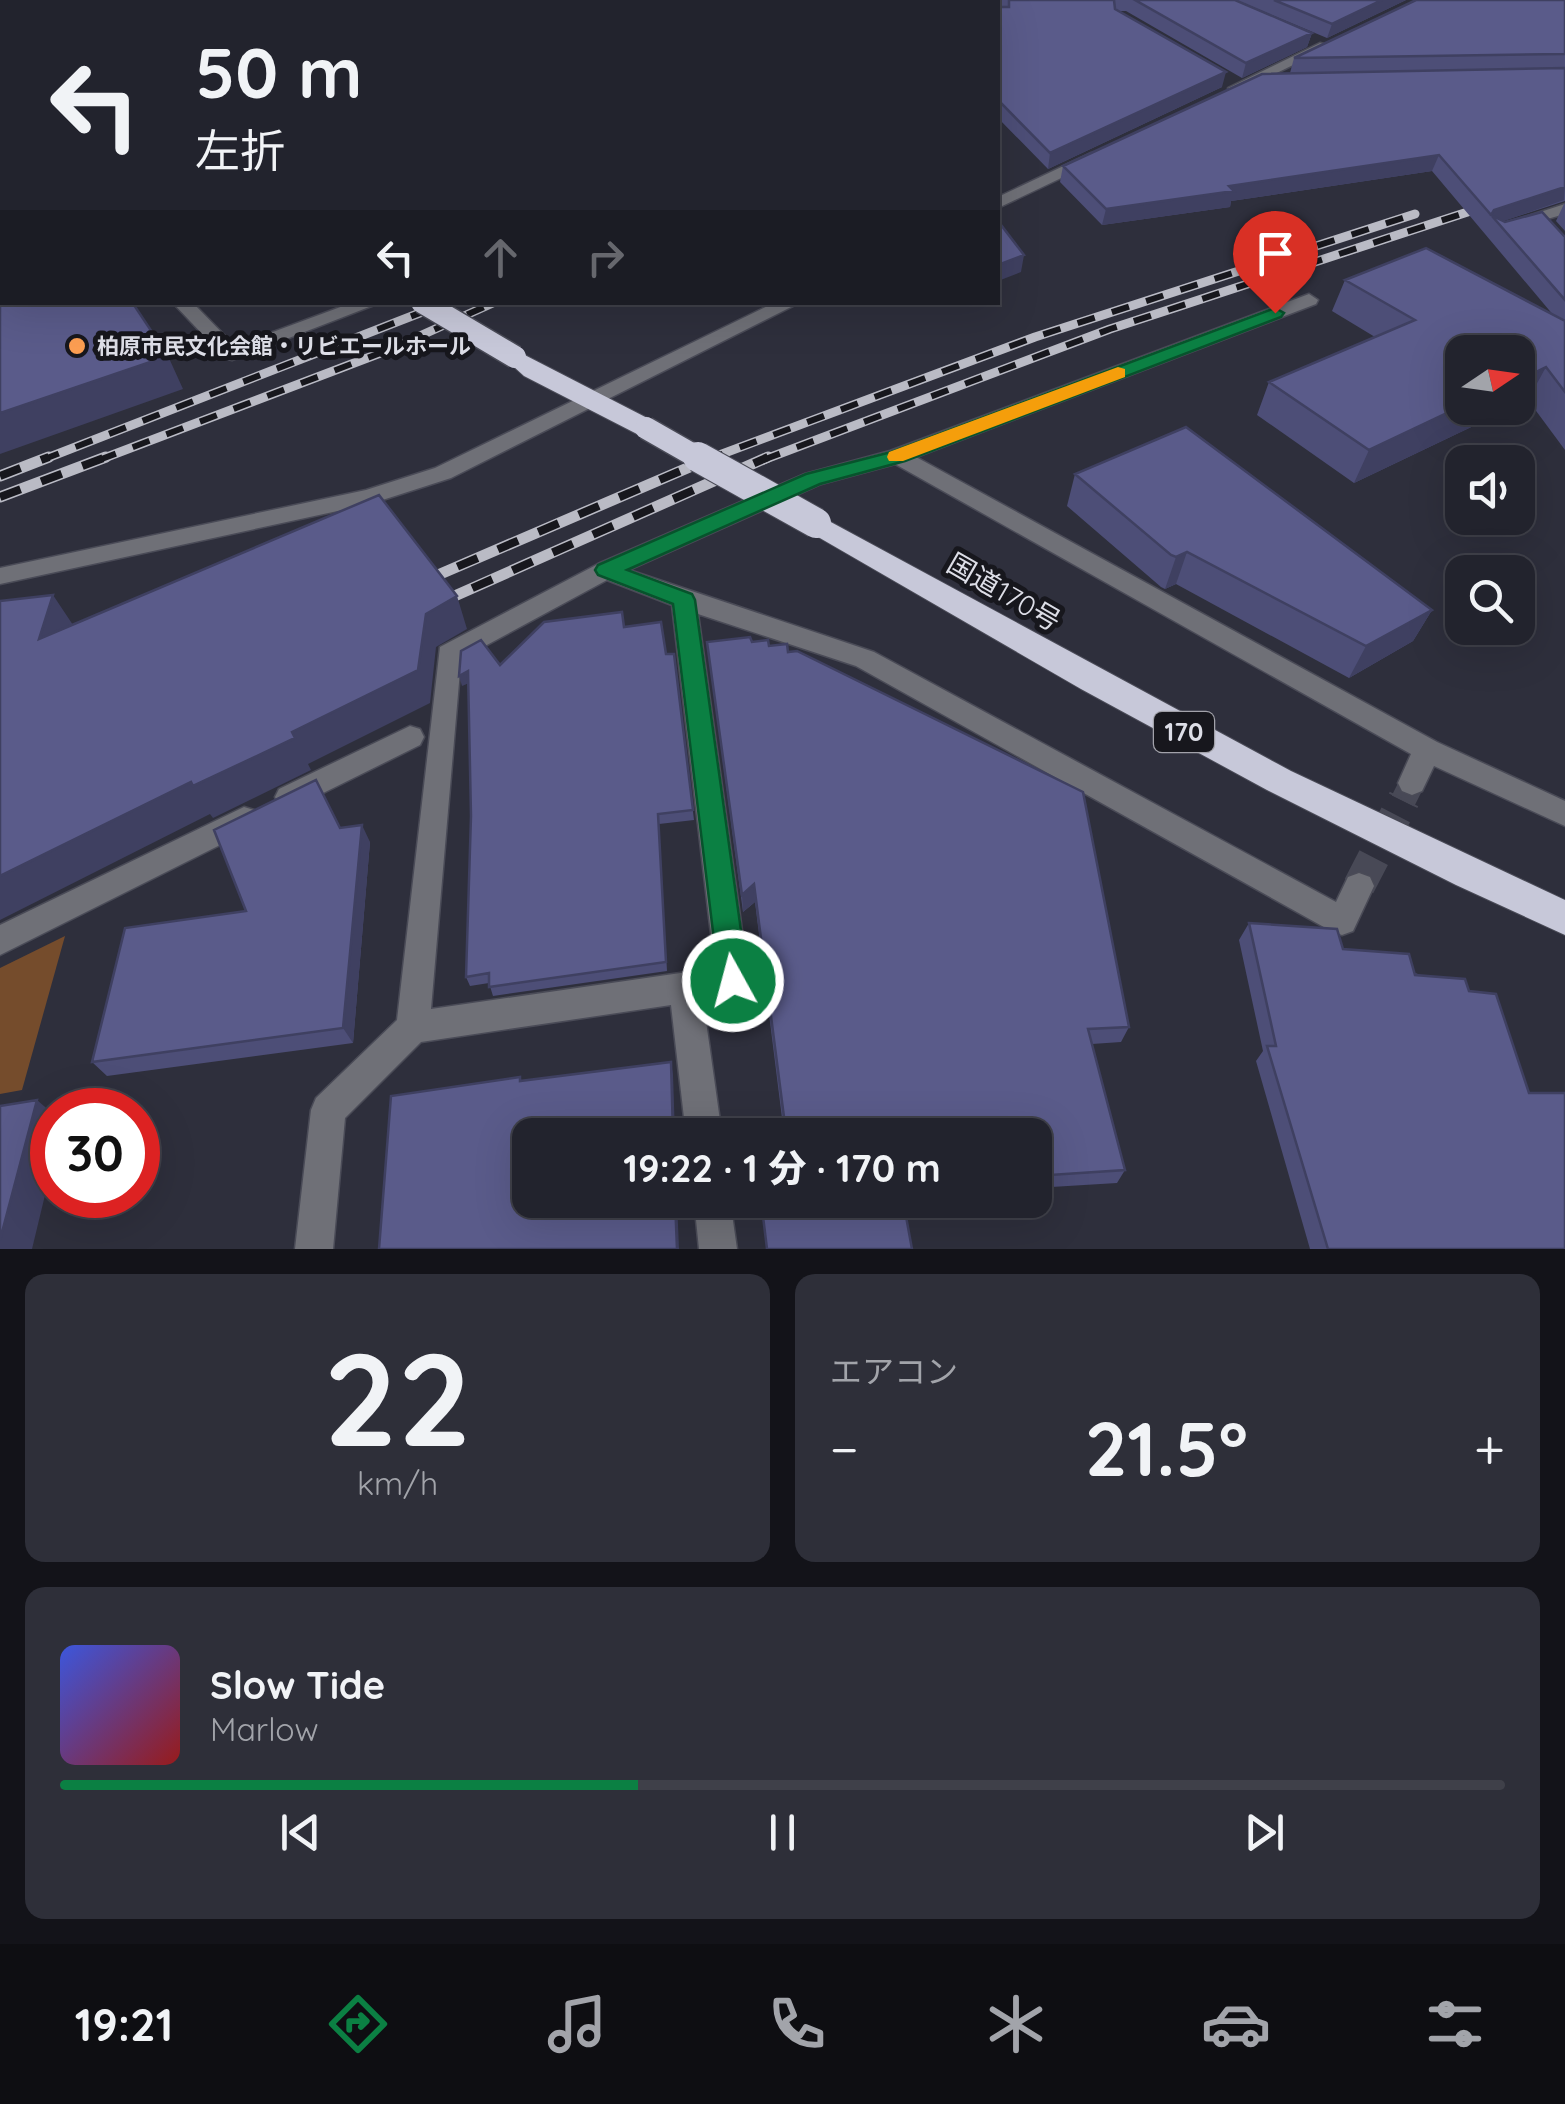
<!DOCTYPE html>
<html lang="ja">
<head>
<meta charset="utf-8">
<style>
	:root { --surface:#22232d; --page:#2e2f39; --text:#f1f3f6; --muted:#a2a4aa; --line:#3f4049; --accent:#0b8043 }
	body { margin:0; font-family:Quicksand,"Noto Sans JP",sans-serif; background:var(--page); color:var(--text); height:100vh; display:flex; flex-direction:column; font-size:38px; white-space:nowrap }
	* { box-sizing:border-box; margin:0 }
	p { font-size:32px; color:var(--muted) }
	.icon { flex:none; width:55px; height:55px; fill:none; stroke:currentColor; stroke-width:2; stroke-linecap:round; stroke-linejoin:round }
	.map { position:relative; height:1249px; overflow:hidden }
	.side { display:flex; flex-direction:column; gap:25px; padding:25px; background:#131319; flex:1 }
	.side>* { flex:none }
	.banner { position:absolute; left:0px; top:0px; width:1000px; height:305px; box-shadow:0 10px 40px #0002,0 0 0 2px var(--line); background:#22232d; color:var(--text); overflow:hidden }
	.needle { width:65px; rotate:77deg }
	.fabs { position:absolute; left:1445px; top:335px; display:grid; gap:20px }
	.fabs a { display:grid; place-items:center; width:90px; height:90px; border-radius:20px; background:var(--surface); box-shadow:0 10px 40px #0002,0 0 0 2px var(--line); font-size:50px }
	.speed { position:absolute; left:30px; top:1088px; display:flex; gap:20px; font-size:50px; font-weight:700; text-align:center }
	.speed>* { display:grid; place-content:center; width:130px; height:130px; border-radius:50%; background:var(--surface); box-shadow:0 10px 40px #0002,0 0 0 2px var(--line); line-height:1 }
	.speed .limit { border:15px solid #d22; background:#fff; color:#111 }
	.pin { position:absolute; display:grid; place-items:center; width:85px; height:85px; color:#fff; margin:-102px -42px; border-radius:50% 50% 50% 0; rotate:-45deg; box-shadow:0 0 10px #0007 }
	.pin .icon { rotate:45deg }
	.me { position:absolute; width:110px; margin:-55px; rotate:353deg; stroke-linejoin:round; filter:drop-shadow(0 0 8px #0008) }
	.turn { display:flex; align-items:center; gap:35px; height:210px; padding:0 30px; font-size:45px }
	.turn .icon { width:130px; height:130px; stroke-width:2.5 }
	.turn b { display:block; font-size:70px; line-height:85px }
	.lanes { display:flex; align-items:center; height:95px; padding:0 30px; background:#0003; justify-content:center; gap:50px; direction:ltr }
	.lanes .off { opacity:.35 }
	.big { font-size:75px; font-weight:800; line-height:1.1 }
	.side .tile { flex:1; display:flex; flex-direction:column; justify-content:center; gap:15px; min-width:0; padding:0 35px; border-radius:20px; background:var(--page) }
	.side .dial { align-items:center; gap:0 }
	.dial b { font-size:130px; line-height:1 }
	.song { display:flex; align-items:center; gap:30px }
	.cover { width:120px; height:120px; border-radius:15px; background:linear-gradient(135deg,hsl(230 70% 55%),hsl(0 70% 35%)) }
	.played { height:10px; border-radius:5px; background:linear-gradient(90deg,var(--accent) 40%,var(--line) 40%) }
	.keys { display:flex; justify-content:space-around; direction:ltr }
	.heat { display:flex; justify-content:space-between; align-items:center; font-size:55px; direction:ltr }
	.side .tiles { flex:1; display:grid; gap:25px; grid-template-columns:1fr 1fr }
	.tile:last-child { grid-column:span 2 }
	.trip { position:absolute; left:512px; top:1118px; width:540px; height:100px; border-radius:20px; background:var(--surface); box-shadow:0 10px 40px #0002,0 0 0 2px var(--line); font-weight:800; line-height:100px; text-align:center }
	.tabs { display:flex; height:160px; justify-content:space-around; align-items:center; background:#0e0e12; color:var(--muted) }
	.tabs .icon { width:70px; height:70px }
	.tabs .on { color:var(--accent) }
	.tabs b { font-size:45px; color:var(--text) }
	.map>svg:first-child { display:block }
	.green { fill:#754c2c }
	.lines { fill:none; stroke-linecap:round; stroke-linejoin:round }
	.river { fill:#2f1200; fill-rule:evenodd }
	.minor-tunnel-far1 { stroke:#484956; stroke-width:25; stroke-dasharray:25 12; stroke-linecap:butt }
	.minor-tunnel { stroke:#484956; stroke-width:32; stroke-dasharray:32 16; stroke-linecap:butt }
	.minor-casing { stroke:#4a4b57; stroke-width:3 }
	.highway-casing { stroke:#4a4b57; stroke-width:2 }
	.minor { fill:#6f7077; fill-rule:evenodd }
	.highway { fill:#c7c8d9; fill-rule:evenodd }
	.rail-far1-casing { stroke:#babbc5; stroke-width:9 }
	.rail-casing { stroke:#babbc5; stroke-width:11 }
	.rail-far1 { stroke:#17171d; stroke-width:6; stroke-dasharray:18; stroke-linecap:butt }
	.rail { stroke:#17171d; stroke-width:8; stroke-dasharray:22; stroke-linecap:butt }
	.highway-bridge-far1-casing { stroke:#4a4b57; stroke-width:25; stroke-linecap:butt }
	.highway-bridge-casing { stroke:#4a4b57; stroke-width:32; stroke-linecap:butt }
	.highway-bridge-far1 { stroke:#c7c8d9; stroke-width:22 }
	.highway-bridge { stroke:#c7c8d9; stroke-width:30 }
	.wall { fill:#4d4e77 }
	.shaded-wall { fill:#3f4061 }
	.building { fill:#5a5b8a; stroke:#3f4061; stroke-width:2.5 }
	.route { fill:#0b8043; stroke:#07532c; stroke-width:2.5 }
	.slow { fill:#f59e0b }
	.poi-dot { fill:#fc9e52; stroke:#17171d; stroke-width:4 }
	.labels { text-anchor:middle; stroke-width:10; stroke-linejoin:round; paint-order:stroke }
	.far-poi-label { font-size:22px; font-weight:bold; fill:#dddee7; stroke:#17171d; text-anchor:start }
	.shield { fill:#17171d; stroke:#a2a2aa; stroke-width:2.5 }
	.shield-label { font-size:25px; font-weight:bold; fill:#dddee7 }
	.street-label { font-size:28px; fill:#dddee7; stroke:#17171d }
</style>
</head>
<body>
<div class="map">
<svg width="1565" height="1249" viewBox="0 0 1565 1249">
	<rect width="100%" height="100%" fill="#2e2f3c"/>
	<!-- green -->
	<path class="green" d="M65,936L22,1090L0,1094V968Z"/>
	<g class="lines">
		<!-- river -->
		<path class="river" d="M0,138H2V180H0Z"/>
		<!-- minor-tunnel-far1 -->
		<path class="minor-tunnel-far1" d="M1403,801L1412,783"/>
		<!-- minor-tunnel -->
		<path class="minor-tunnel" d="M1359,886L1404,799"/>
		<!-- minor casing -->
		<g class="minor-casing">
			<path id="minor" d="M1320,43L1332,46L1240,91L1228,88Z
				M1091,153L1099,158L1097,161L998,208V197Z
				M1565,204V214L1512,229L1503,224Z
				M1309,294L1318,300L1316,304L916,457L1437,742L1565,801V826L1434,766L1422,791L1412,795L1402,791L1398,783L1411,754L895,464L821,484L629,570L874,652L1336,902L1348,877L1359,873L1370,877L1374,886L1353,931L1342,935L1331,931L856,666L698,614L749,981L744,992L703,1000L722,1135H686L671,1005L421,1042L345,1118L333,1249H295L311,1110L316,1098L397,1020L440,647L598,564L805,474L890,451ZM607,580L672,605L715,968L431,1009L461,659Z
				M172,302H192L235,346L354,302H382L232,360L225,358Z
				M776,302H801L451,478L370,504L0,584V568L366,490L435,468Z
				M410,726L420,729L424,737L420,745L299,805L289,809L279,805L275,797L279,789Z
				M244,807L254,810L258,819L254,828L0,955V925Z
				M694,1200H730L737,1249H699Z"/>
		</g>
		<!-- highway casing -->
		<g class="highway-casing">
			<path id="highway" d="M515,350L655,422L659,428L646,436L637,434L524,376L503,357Z
				M816,514L1291,771L1565,900V935L1456,885L1267,790L1081,689L806,530L802,523L806,516Z"/>
		</g>
		<!-- minor -->
		<use href="#minor" class="minor"/>
		<!-- highway -->
		<use href="#highway" class="highway"/>
		<!-- rail-far1 casing -->
		<g class="rail-far1-casing">
			<path id="rail-far1" d="M42,460L448,302
				M99,460L391,349L495,302
				M706,460L1035,337L1415,214
				M763,460L1110,329L1492,204"/>
		</g>
		<!-- rail casing -->
		<g class="rail-casing">
			<path id="rail" d="M0,476L49,457
				M0,497L106,457
				M417,584L713,457
				M432,606L768,457"/>
		</g>
		<!-- rail-far1 -->
		<use href="#rail-far1" class="rail-far1"/>
		<!-- rail -->
		<use href="#rail" class="rail"/>
		<!-- highway-bridge-far1 casing -->
		<g class="highway-bridge-far1-casing">
			<path id="highway-bridge-far1" d="M422,302L515,357
				M646,428L702,460"/>
		</g>
		<!-- highway-bridge casing -->
		<g class="highway-bridge-casing">
			<path id="highway-bridge" d="M698,457L816,523"/>
		</g>
		<!-- highway-bridge-far1 -->
		<use href="#highway-bridge-far1" class="highway-bridge-far1"/>
		<!-- highway-bridge -->
		<use href="#highway-bridge" class="highway-bridge"/>
	</g>
	<!-- wall -->
	<path class="wall" d="M883,0H1235L1312,33L1307,47L1242,78L1126,11H1118L1222,87L1048,169L998,118V2H885Z
		M1236,0H1406L1327,38Z
		M1565,0V201L1503,221L1565,237V450L1528,400L1462,408H1511L1354,483L1257,415L1269,382L1375,337L1332,311L1345,280L1554,316L1432,171L1231,201L1230,207L1102,225L1060,182L1063,166L1290,73L1294,58Z
		M1564,204H1565V231L1556,221Z
		M1075,474L1432,610L1413,641L1349,678L1176,584L1165,589L1161,587L1067,506Z
		M624,627L666,654H674L694,820L659,824L667,971L493,996L489,983L470,986L466,977L471,816L468,683L462,686L500,665Z
		M707,642H752L788,652L1129,1027L1121,1042L1092,1044L1125,1170L1117,1183L1035,1188V1135H768L767,1120L782,1118L755,902L743,912Z
		M340,828L370,842L353,1043L107,1076L92,1062L246,911Z
		M1249,923L1343,949L1469,991L1529,1093L1565,1249H1310L1256,1061L1263,1051L1239,940Z"/>
	<!-- shaded-wall -->
	<path class="shaded-wall" d="M839,0H855L852,2H836Z
		M1382,0H1406L1327,38L1332,24Z
		M1312,33L1307,47L1242,78L1246,63Z
		M1226,72L1222,87L1048,169L1050,153Z
		M1439,155L1432,171L1231,201L1230,207L1102,225L1106,209L1229,186Z
		M1565,187L1564,200L1498,223L1491,215L1494,210Z
		M1024,255L1021,272L998,281V265Z
		M168,356L183,389L0,454V413Z
		M1546,367L1528,400L1518,404V381Z
		M1462,406L1511,408L1354,483L1369,450Z
		M1187,552L1176,584L1165,589L1176,557Z
		M53,595L75,628L39,639Z
		M457,596L467,629L436,647L430,703L308,764L311,770L213,818L210,814L0,920V876L292,732L426,614Z
		M1432,610L1413,641L1349,678L1366,646Z
		M468,671L471,682L462,686L459,676Z
		M362,825L370,842L353,1043L343,1028Z
		M754,884L755,902L743,912L742,895Z
		M671,1062L673,1075L675,1135H673Z
		M37,1100L52,1113V1166L32,1249H0V1240Z
		M675,1200H677L679,1249H677Z"/>
	<!-- building -->
	<path class="building" d="M441,0H839L836,2H439Z
		M898,0H997V2H900Z
		M1009,0H1114L1115,9L1226,72L1050,153L998,100V7H1009Z
		M1135,0H1235L1312,33L1246,63Z
		M1274,0H1382L1332,24Z
		M1416,0H1565V54L1294,58Z
		M1565,68V187L1494,210L1491,215L1505,222L1542,212L1565,237V300L1439,155L1229,186L1234,191L1106,209L1063,166L1262,74Z
		M998,221L1024,255L998,265Z
		M1426,248L1565,321V392L1546,367L1518,381V352H1462V406L1369,450L1269,382L1415,320L1345,280Z
		M2,262V302H132L168,356L0,413V263Z
		M1186,427L1432,610L1366,646L1187,552L1176,557L1171,555L1075,474Z
		M379,495L457,596L426,614L418,670L292,732L295,738L193,786L191,782L0,876V601L53,595L39,639Z
		M622,612L624,627L661,622L666,654H674L693,810L658,814L666,962L489,987V973L466,977L471,816L468,671L459,676L461,651L481,640L500,665L544,622Z
		M750,637L752,642L768,640L769,646L787,644L788,652L797,651L1083,792L1129,1027L1088,1029L1125,1170L1035,1176V1135H770L767,1120L784,1117L754,884L742,895L707,642Z
		M316,780L340,828L362,825L343,1028L92,1062L125,928L246,911L214,830Z
		M1249,923L1337,929L1343,949L1409,954L1415,975L1465,979L1469,991L1496,994L1529,1093H1565V1249H1328L1267,1046H1276Z
		M671,1062L673,1135H530V1200H675L677,1249H379L391,1096L520,1077V1081Z
		M37,1100L0,1240V1106Z
		M761,1200H903L912,1249H767Z"/>
	<!-- route -->
	<path class="route" d="M1275,308L1284,313L1281,317L905,461L820,484L627,570L692,594L695,600L748,981L744,991L733,995L723,991L719,981L673,604L598,575L595,570L598,565L806,474L891,452Z"/>
	<!-- slow -->
	<path class="slow" d="M1118,367L1125,369V377L903,461H889L887,457L889,452Z"/>
	<!-- markers -->
	<circle class="poi-dot" cx="77" cy="346" r="10"/>
	<g class="labels">
		<!-- far-poi labels -->
		<g class="far-poi-label">
			<text x="97" y="354">柏原市民文化会館・リビエールホール</text>
		</g>
		<!-- shield labels -->
		<rect class="shield" x="1154" y="712" width="60" height="40" rx="8"/>
		<g class="shield-label">
			<text x="1184" y="741">170</text>
		</g>
		<!-- street labels -->
		<g class="street-label">
			<text transform="translate(1004 592) rotate(30)" y="10">国道170号</text>
		</g>
	</g>
</svg>
<div class="fabs">
<a><svg class="needle" viewBox="-14 -14 28 28"><path d="M0-13l5 13h-10z" fill="#e53935"/><path d="M0 13l5-13h-10z" fill="#a2a4aa"/></svg></a>
<a><svg class="icon" aria-label="sound" viewBox="0 0 24 24"><path d="M4 9h4l5-4v14l-5-4H4zM17 9q2 3 0 6"/></svg></a>
<a><svg class="icon" aria-label="search" viewBox="0 0 24 24"><circle cx="10" cy="10" r="6"/><path d="M15 15l6 6"/></svg></a>
</div>
<div class="speed"><div class="limit">30</div></div>
<div class="pin" style="left:1275px;top:313px;background:#d93025"><svg class="icon" aria-label="arrive" viewBox="0 0 24 24"><path d="M6 21V4h12l-3 4 3 4H6"/></svg></div>
<svg class="me" style="left:733px;top:981px" viewBox="-20 -20 40 40"><circle r="17" fill="#0b8043" stroke="#fff" stroke-width="3"/><path d="M0-11L8 9 0 5-8 9z" fill="#fff"/></svg>
<div class="trip">19:22 · 1 分 · 170 m</div>
<div class="banner">
<div class="turn"><svg class="icon" aria-label="left" viewBox="0 0 24 24"><path d="M17 20v-9H6M10 6l-5 5 5 5"/></svg><div><b>50 m</b>左折</div></div>
<div class="lanes"><svg class="icon" aria-label="left" viewBox="0 0 24 24"><path d="M17 20v-9H6M10 6l-5 5 5 5"/></svg><svg class="icon off" aria-label="ahead" viewBox="0 0 24 24"><path d="M12 20V5M6 11l6-6 6 6"/></svg><svg class="icon off" aria-label="right" viewBox="0 0 24 24"><path d="M7 20v-9h11M14 6l5 5-5 5"/></svg></div>
</div>
</div>
<section class="side">
<div class="tiles">
<div class="tile dial"><b>22</b><p>km/h</p></div>
<div class="tile"><p>エアコン</p>
<div class="heat"><a>−</a><b class="big">21.5°</b><a>+</a></div>
</div>
<div class="tile">
<div class="song"><i class="cover"></i><div><b>Slow Tide</b><p>Marlow</p></div></div>
<div class="played"></div>
<div class="keys"><svg class="icon" aria-label="previous" viewBox="0 0 24 24"><path d="M18 5L8 12l10 7zM5 5v14"/></svg><svg class="icon" aria-label="pause" viewBox="0 0 24 24"><path d="M8 5v14M16 5v14"/></svg><svg class="icon" aria-label="next" viewBox="0 0 24 24"><path d="M6 5l10 7-10 7zM19 5v14"/></svg></div>
</div>
</div>
</section>
<nav class="tabs">
<b>19:21</b>
<svg class="icon on" aria-label="directions" viewBox="0 0 24 24"><path d="M12 3l9 9-9 9-9-9zM9 14v-3h6M13 9l2 2-2 2"/></svg>
<svg class="icon" aria-label="music" viewBox="0 0 24 24"><path d="M9 18V5l10-2v13"/><circle cx="6" cy="18" r="3"/><circle cx="16" cy="16" r="3"/></svg>
<svg class="icon" aria-label="phone" viewBox="0 0 24 24"><path d="M5 4h4l2 5-3 2q2 4 5 5l2-3 5 2v4C11 20 4 13 5 4z"/></svg>
<svg class="icon" aria-label="climate" viewBox="0 0 24 24"><path d="M12 3v18M4 7l16 10M4 17L20 7"/></svg>
<svg class="icon" aria-label="car" viewBox="0 0 24 24"><path d="M5 17H2v-5l4-1 3-4h7l3 4 3 1v5h-3M9 17h6M6 11h13"/><circle cx="7" cy="17" r="2"/><circle cx="17" cy="17" r="2"/></svg>
<svg class="icon" aria-label="filters" viewBox="0 0 24 24"><path d="M4 7h16M4 17h16"/><circle cx="9" cy="7" r="2"/><circle cx="15" cy="17" r="2"/></svg>
</nav>
</body>
</html>
